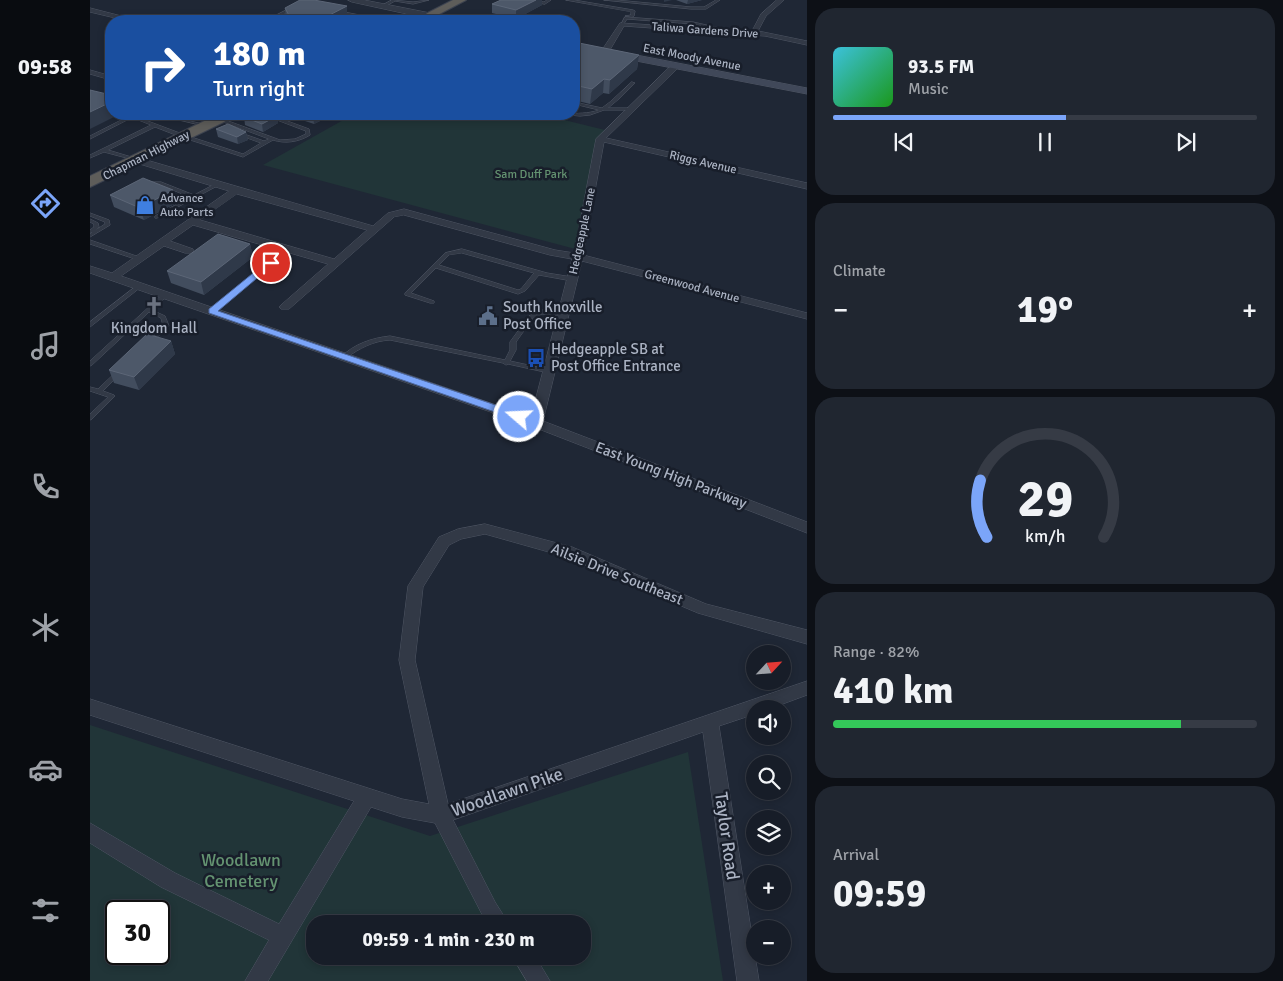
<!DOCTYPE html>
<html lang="en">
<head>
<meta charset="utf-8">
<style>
	:root { --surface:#171d28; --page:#202630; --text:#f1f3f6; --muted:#9ea2a8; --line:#363b45; --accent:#7ba5f9 }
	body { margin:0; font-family:Signika,sans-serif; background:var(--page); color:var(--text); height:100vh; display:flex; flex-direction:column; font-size:19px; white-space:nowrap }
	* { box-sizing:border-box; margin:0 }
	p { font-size:16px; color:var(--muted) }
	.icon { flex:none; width:28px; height:28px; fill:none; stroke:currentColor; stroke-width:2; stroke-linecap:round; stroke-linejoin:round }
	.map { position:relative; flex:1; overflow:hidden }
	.sheet { display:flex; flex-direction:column; gap:8px; padding:8px; background:#0d1016; width:476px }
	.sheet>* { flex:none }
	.top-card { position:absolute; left:15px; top:15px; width:475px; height:105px; border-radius:20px; box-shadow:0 2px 8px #0003,0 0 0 1px var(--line); background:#1a4fa0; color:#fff; overflow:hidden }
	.needle { width:32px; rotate:64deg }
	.controls { position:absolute; left:656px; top:645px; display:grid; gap:10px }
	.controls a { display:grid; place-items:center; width:45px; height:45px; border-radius:50%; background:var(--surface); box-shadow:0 2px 8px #0003,0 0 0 1px var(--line); font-size:25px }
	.speed { position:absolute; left:15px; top:900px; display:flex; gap:10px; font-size:25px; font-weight:700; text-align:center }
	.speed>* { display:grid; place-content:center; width:65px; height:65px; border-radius:50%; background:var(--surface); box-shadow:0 2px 8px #0003,0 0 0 1px var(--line); line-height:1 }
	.speed .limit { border:2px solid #111; border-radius:8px; background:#fff; color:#111 }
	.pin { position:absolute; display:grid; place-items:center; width:42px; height:42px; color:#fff; margin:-21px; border:2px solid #fff; border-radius:50%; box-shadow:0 1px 5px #0007 }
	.me { position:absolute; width:55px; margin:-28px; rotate:289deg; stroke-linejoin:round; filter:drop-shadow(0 0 4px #0008) }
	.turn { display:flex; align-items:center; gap:18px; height:105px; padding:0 25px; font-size:22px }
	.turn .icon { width:65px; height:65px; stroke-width:2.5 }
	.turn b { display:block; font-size:35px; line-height:42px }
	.big { font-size:38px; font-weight:700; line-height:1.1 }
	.sheet .widget { flex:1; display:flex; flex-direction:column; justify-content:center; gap:8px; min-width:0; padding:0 18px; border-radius:20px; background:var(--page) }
	.sheet .dial { align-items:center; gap:0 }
	.dial svg { height:130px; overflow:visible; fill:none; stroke:var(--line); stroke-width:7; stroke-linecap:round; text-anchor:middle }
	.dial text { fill:var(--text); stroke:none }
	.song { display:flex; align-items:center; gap:15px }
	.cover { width:60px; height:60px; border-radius:8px; background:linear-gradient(135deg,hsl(190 70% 55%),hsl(120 70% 35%)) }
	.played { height:5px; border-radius:2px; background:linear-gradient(90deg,var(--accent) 55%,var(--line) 55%) }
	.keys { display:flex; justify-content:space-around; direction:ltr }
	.heat { display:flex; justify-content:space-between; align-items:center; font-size:28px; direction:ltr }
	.charge { height:8px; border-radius:4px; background:linear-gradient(90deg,#34c759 82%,var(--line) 0) }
	.trip { position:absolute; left:216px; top:915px; width:285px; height:50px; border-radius:20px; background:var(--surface); box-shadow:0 2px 8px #0003,0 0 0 1px var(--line); font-weight:700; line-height:50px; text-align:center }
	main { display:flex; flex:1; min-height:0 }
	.tabs { display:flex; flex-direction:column; width:90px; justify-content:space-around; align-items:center; background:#090c10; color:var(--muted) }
	.tabs .icon { width:35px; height:35px }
	.tabs .active { color:var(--accent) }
	.tabs b { font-size:22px; color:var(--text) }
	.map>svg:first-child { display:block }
	.green { fill:#213538; fill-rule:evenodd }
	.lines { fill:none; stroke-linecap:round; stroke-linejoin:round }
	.service-casing { stroke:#4f5664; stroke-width:1 }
	.minor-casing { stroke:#4f5664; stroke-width:1 }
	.tertiary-casing { stroke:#4f5664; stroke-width:1 }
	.secondary-casing { stroke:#4f5664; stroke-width:1 }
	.trunk-casing { stroke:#3d4350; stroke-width:2 }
	.service { fill:#323946; fill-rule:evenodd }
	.minor { fill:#323946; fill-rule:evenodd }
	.tertiary { fill:#323946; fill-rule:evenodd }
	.secondary { fill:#404859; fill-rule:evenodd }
	.trunk { fill:#5e5d5a; fill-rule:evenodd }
	.wall { fill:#424d5e }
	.shaded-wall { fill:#2f3949 }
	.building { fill:#4d5869; stroke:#5c6677 }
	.route { fill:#7ba5f9; stroke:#506ba2 }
	.labels { text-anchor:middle; stroke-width:5; stroke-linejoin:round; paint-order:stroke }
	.far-street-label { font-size:12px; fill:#abb3c3; stroke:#181e2a }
	.far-park-label { font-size:12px; fill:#649371; stroke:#181e2a }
	.far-poi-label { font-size:12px; fill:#abb3c3; stroke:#181e2a; text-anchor:start }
	.poi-label { font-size:15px; fill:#abb3c3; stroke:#181e2a; text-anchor:start }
	.street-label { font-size:15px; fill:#abb3c3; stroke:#181e2a }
	.near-street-label { font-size:18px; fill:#abb3c3; stroke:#181e2a }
	.near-park-label { font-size:18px; fill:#649371; stroke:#181e2a }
</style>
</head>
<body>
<main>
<nav class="tabs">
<b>09:58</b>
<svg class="icon active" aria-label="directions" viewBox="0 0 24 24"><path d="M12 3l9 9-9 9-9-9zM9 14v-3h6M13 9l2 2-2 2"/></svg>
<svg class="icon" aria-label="music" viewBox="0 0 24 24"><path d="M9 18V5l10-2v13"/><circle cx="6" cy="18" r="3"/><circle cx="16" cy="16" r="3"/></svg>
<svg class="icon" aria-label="phone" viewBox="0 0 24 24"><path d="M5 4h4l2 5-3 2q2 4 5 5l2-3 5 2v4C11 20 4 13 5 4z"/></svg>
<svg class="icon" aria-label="climate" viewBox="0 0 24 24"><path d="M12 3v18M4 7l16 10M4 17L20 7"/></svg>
<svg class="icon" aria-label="car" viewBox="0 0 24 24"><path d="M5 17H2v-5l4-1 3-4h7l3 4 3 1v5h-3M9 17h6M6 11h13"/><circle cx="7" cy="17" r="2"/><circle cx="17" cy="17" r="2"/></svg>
<svg class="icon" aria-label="filters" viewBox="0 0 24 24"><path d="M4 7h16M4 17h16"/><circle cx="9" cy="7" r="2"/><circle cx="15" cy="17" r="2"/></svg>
</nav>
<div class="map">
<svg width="717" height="981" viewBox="0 0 717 981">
	<rect width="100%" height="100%" fill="#1f2735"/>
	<!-- green -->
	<path class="green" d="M264,114H450L519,131L510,139L489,250L173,165Z
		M0,725L340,836L598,752L633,981H0ZM26,911H69V954H26ZM225,924H492V956H225Z"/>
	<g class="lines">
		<!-- service casing -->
		<g class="service-casing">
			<path id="service" d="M216,0H221L188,17L194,21H190L183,17Z
				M302,0L323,2L339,0L323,4L305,1L294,7L291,6Z
				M435,0L454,2L457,0H461L455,4Z
				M476,0H484L543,10L545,11L544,16L542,17L535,16L541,15V12Z
				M514,0H526L601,7H614L626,0H630L616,9H601Z
				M249,11L285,18L288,21H284L283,20L270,17L262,21H258L266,16L249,13Z
				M535,17L603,22L643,31L641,32L603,24L537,19L533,25H531Z
				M542,82L545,83L530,98L518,108H543V110H514L500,115L490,116L479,115L477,114C487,113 498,114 509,110L484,104V102L512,108L520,102Z
				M64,114H70L117,125L115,126Z
				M179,115H181L219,129L220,135C209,142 195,144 183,140L153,157L91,137L65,127L18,150L48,159V161L14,152L0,158V155L61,125L46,119H39L0,139V136L37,117H47L95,135L153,154L171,143L149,135V133H151L174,141L179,139L128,120V118H130L190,140L205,139L216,134V131L179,117Z
				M53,182H71L104,195L125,184L129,185L67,218H65V216L100,197L68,184H53Z
				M0,213L19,220L20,225L0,237V234L2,232H0V230L4,227V224L0,222V219L8,223L9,227L6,230L15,224V222L0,216Z
				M0,240L52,258L53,259L52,260H48L0,244Z
				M372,249L457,273L482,277L485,279L482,281L449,275L435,291L428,294L346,268L321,293L344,301V303H340L315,295V293L355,253ZM372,253L444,273L431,289L428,290L349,265L359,255Z
				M181,261L183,262V264L124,312H120V310Z
				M49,284L52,286L51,287L0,327V322Z
				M75,293L77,294V296L62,310L75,316L79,326L78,327L61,343H57V341L73,326L71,318L59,312L2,365L0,366V361L73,294Z
				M451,310L473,312L476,314L473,316L452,314L443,318L426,342V350L420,361L461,370L462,371L459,373L418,364L416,365L413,363L300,340C283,341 270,348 256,358L254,359L251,357C264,344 282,338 300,336L415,360L420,350V342L439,316Z
				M28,371L31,373L13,391L24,395L25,396L2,419L0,420V414L18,397L0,391V387L8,389L26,372Z"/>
		</g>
		<!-- minor casing -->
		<g class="minor-casing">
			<path id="minor" d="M687,0H694L676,16L668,31L717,41V45L675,36L534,26L517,55L510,53L530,23L662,31L671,14Z
				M0,8L47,20L48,21H38L0,12Z
				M582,65L589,67L516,138L717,183V189L514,142L493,255L717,313V319L492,261L453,421L717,522V533L441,426L0,273V266L22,273L139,191L43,162L42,160L46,157L283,226L298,213L314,209L465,250L484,253L506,139ZM147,194L277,230L244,259L110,220ZM314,215L460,255L482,259L441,417L31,276L74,246L95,253H103V249L80,241L103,225L238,264L191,305L189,307L191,309H199L304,217Z
				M0,70L21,76V80L0,74Z
				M395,524L482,547L616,604L717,630V644L608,613L473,556L395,534L371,539L359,545L333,587L325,660L358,804L717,681V695L679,709H665V714L629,726L669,981H647L613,732L363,820L405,902L419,924H397L345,823L312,817L281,807L178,981H155L179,940L71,887L0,843V823L85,873L189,924L264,801L0,715V699L312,799L339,804L309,660L318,586L349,537L368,529Z
				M422,956H445L460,981H437Z"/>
		</g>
		<!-- tertiary casing -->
		<g class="tertiary-casing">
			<path id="tertiary" d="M258,0H274L340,13L344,16L340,19L262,2Z"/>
		</g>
		<!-- secondary casing -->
		<g class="secondary-casing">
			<path id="secondary" d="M340,13L369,19L371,21H353L337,18V14Z
				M484,43L717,88V94L484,49Z"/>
		</g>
		<!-- trunk casing -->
		<g class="trunk-casing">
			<path id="trunk" d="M363,0H376L336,21H322Z
				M129,114H146L144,117L0,187V176Z"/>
		</g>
		<!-- service -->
		<use href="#service" class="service"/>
		<!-- minor -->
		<use href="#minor" class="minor"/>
		<!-- tertiary -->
		<use href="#tertiary" class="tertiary"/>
		<!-- secondary -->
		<use href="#secondary" class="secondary"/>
		<!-- trunk -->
		<use href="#trunk" class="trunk"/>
	</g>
	<!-- wall -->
	<path class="wall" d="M411,0H452V5L426,19L402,13V4Z
		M586,0H612L597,4Z
		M257,6V16L248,21H198L196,18L195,8Z
		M484,42L549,55L547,69L519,94L513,93L500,104L484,100Z
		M197,114H244L224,124L197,115Z
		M187,116L188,123L173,132L155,125L154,117Z
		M126,129L156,132L158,140L148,144L128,137Z
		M83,190L86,203L54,220L24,207L20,195Z
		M160,244L163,257L114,295L81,283L77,271Z
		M81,341L85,354L49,390L24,383L19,370Z"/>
	<!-- shaded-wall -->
	<path class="shaded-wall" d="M446,0H452V5L426,19V10Z
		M574,0H582L574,2Z
		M598,0H612L597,4Z
		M257,6V16L248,21H228Z
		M549,55L547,69L519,94L520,80Z
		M514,79L513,93L500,104L502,89Z
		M21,102V114H30L0,129V112Z
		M223,114H244L224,124Z
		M187,116L188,123L173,132L172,124Z
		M156,132L158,140L148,144L147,137Z
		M83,190L86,203L54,220L50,208Z
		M160,244L163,257L114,295L111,282Z
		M81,341L85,354L49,390L44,377Z"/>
	<!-- building -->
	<path class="building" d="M210,0H224L257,6L228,21H202L195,8Z
		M411,0H446L426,10L402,4Z
		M484,42L549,55L520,80L514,79L502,89L484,85Z
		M0,90L21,95V102L0,112Z
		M161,114H181L187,116L172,124L154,117Z
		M138,124L156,132L147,137L126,129Z
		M53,178L83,190L50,208L20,195Z
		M128,234L160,244L111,282L77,271Z
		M57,334L81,341L44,377L19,370Z"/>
	<!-- route -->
	<path class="route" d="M178,261L185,263L128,311L432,414L434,417L429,420L425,419L119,313V309Z"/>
	<!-- icons -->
	<defs>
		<g id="shop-bare" transform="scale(1.5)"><path d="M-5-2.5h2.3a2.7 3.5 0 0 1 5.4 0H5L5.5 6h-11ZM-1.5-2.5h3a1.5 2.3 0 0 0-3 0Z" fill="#3f7fe0" stroke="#181e2a" stroke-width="2.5" paint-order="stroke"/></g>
		<g id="church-bare" transform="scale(1.5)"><path d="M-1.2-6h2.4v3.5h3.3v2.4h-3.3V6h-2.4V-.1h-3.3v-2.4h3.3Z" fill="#6b7280" stroke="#181e2a" stroke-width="2.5" paint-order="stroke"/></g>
		<g id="civic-bare" transform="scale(1.5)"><path d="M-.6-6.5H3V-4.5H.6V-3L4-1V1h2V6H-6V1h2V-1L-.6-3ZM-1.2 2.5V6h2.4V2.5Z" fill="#5c6f8a" stroke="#181e2a" stroke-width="2.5" paint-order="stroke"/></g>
		<g id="bus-bare" transform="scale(1.5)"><path d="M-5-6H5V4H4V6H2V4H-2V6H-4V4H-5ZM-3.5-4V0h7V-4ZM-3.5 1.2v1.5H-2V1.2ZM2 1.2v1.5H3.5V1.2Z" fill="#1a4fb4" stroke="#181e2a" stroke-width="2.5" paint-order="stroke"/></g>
	</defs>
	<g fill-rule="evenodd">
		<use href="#shop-bare" x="55" y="205"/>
		<use href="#church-bare" x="64" y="306"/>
		<use href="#civic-bare" x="398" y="316"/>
		<use href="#bus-bare" x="446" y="358"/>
	</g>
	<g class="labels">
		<!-- far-street labels -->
		<g class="far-street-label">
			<text transform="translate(615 30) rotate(4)" y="4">Taliwa Gardens Drive</text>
			<text transform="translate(602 57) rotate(11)" y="4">East Moody Avenue</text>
			<text transform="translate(56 155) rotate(-27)" y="4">Chapman Highway</text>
			<text transform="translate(613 162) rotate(13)" y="4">Riggs Avenue</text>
			<text transform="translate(492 231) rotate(-78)" y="4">Hedgeapple Lane</text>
			<text transform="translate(602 286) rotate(15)" y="4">Greenwood Avenue</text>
		</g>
		<!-- far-park labels -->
		<g class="far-park-label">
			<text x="441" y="178">Sam Duff Park</text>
		</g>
		<!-- far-poi labels -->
		<g class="far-poi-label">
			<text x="70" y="202">Advance<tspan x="70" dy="14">Auto Parts</tspan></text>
		</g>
		<!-- poi labels -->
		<g class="poi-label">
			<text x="413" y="312">South Knoxville<tspan x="413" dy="17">Post Office</tspan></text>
			<text x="64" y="333" text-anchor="middle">Kingdom Hall</text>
			<text x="461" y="354">Hedgeapple SB at<tspan x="461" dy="17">Post Office Entrance</tspan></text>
		</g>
		<!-- street labels -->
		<g class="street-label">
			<text transform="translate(581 475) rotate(21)" y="5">East Young High Parkway</text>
			<text transform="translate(527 574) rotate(22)" y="5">Ailsie Drive Southeast</text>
		</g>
		<!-- near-street labels -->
		<g class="near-street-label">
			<text transform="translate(417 792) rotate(-19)" y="6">Woodlawn Pike</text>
			<text transform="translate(637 836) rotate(82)" y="6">Taylor Road</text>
		</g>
		<!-- near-park labels -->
		<g class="near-park-label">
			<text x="151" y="866">Woodlawn<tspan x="151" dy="21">Cemetery</tspan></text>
		</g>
	</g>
</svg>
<div class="controls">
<a><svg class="needle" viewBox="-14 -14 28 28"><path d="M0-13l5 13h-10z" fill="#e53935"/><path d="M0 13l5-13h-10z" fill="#9ea2a8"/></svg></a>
<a><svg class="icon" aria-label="sound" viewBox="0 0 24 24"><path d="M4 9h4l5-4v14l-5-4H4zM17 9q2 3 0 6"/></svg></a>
<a><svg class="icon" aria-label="search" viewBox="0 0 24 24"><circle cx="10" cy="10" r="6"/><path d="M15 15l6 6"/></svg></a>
<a><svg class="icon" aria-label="layers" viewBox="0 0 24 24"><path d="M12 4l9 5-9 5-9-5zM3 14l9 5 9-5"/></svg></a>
<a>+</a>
<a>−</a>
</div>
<div class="speed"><div class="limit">30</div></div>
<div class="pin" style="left:181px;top:263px;background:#d93025"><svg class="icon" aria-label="arrive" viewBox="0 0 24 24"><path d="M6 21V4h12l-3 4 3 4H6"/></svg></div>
<svg class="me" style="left:429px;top:417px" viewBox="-20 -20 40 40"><circle r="17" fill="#7ba5f9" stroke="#fff" stroke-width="3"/><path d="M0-11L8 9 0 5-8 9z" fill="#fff"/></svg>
<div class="trip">09:59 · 1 min · 230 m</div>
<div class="top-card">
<div class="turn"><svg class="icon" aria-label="right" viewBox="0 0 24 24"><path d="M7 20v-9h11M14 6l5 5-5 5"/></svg><div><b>180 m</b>Turn right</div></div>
</div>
</div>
<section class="sheet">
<div class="widget">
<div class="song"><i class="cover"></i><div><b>93.5 FM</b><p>Music</p></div></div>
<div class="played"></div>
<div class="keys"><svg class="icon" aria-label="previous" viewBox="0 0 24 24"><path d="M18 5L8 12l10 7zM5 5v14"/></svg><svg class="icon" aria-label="pause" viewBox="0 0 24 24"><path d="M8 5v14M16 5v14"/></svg><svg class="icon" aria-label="next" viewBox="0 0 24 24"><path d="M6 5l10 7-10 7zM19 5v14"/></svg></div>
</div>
<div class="widget"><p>Climate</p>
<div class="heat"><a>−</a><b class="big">19°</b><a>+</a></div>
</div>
<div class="widget dial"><svg viewBox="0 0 100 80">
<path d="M14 69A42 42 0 1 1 86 69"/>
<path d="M14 69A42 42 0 0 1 10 34" stroke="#7ba5f9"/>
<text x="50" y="56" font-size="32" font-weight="700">29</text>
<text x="50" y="72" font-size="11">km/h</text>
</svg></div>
<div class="widget"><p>Range · 82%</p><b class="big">410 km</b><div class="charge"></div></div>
<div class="widget"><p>Arrival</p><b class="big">09:59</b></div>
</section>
</main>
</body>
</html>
